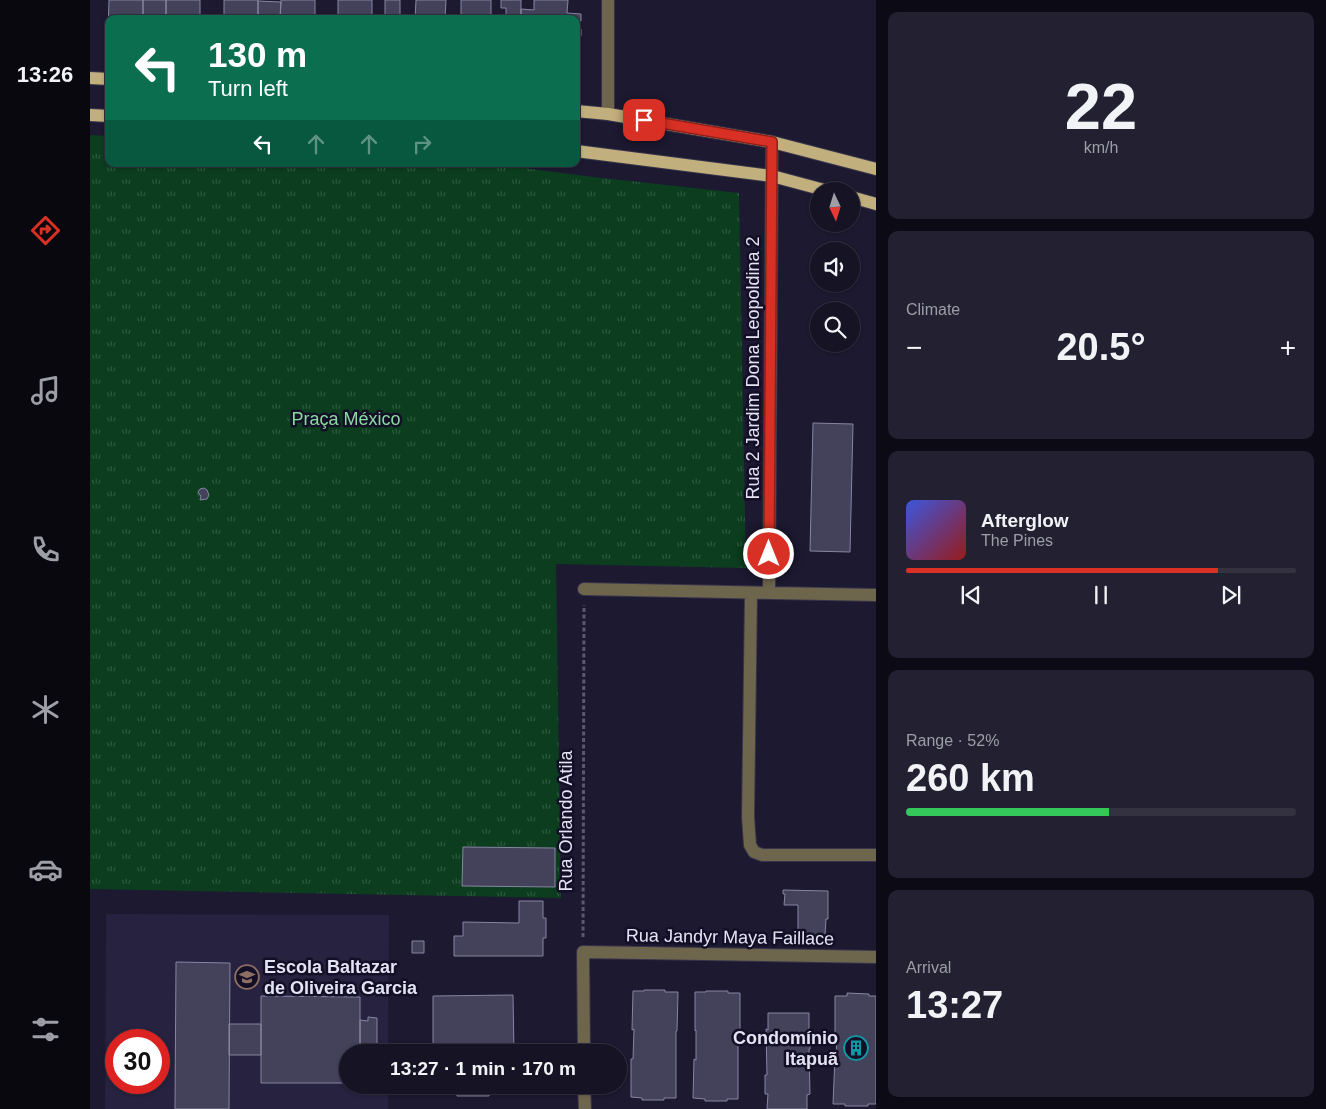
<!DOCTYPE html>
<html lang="en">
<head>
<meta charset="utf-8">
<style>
	:root { --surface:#151324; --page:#222031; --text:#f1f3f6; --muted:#9d9ea6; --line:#343241; --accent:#d93025 }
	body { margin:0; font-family:Helvetica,sans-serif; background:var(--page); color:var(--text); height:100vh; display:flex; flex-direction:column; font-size:19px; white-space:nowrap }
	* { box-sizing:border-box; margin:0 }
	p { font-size:16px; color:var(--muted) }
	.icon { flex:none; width:28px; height:28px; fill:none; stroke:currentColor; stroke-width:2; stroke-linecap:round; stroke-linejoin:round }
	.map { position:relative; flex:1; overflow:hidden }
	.sheet { display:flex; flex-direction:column; gap:12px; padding:12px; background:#0c0a14; width:450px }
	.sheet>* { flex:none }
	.top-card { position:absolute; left:15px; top:15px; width:475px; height:152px; border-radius:10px; box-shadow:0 1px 4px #0004,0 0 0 1px var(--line); background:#0b6e4f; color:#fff; overflow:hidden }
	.needle { width:32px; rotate:176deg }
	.tools { position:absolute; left:720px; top:182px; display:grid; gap:10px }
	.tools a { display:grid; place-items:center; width:50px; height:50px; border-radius:50%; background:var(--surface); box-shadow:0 1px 4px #0004,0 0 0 1px var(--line); font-size:25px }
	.speed { position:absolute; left:15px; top:1029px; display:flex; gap:10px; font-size:25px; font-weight:700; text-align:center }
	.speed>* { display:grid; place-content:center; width:65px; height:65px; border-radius:50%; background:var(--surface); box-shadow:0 1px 4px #0004,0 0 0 1px var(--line); line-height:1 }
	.speed .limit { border:8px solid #d22; background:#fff; color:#111 }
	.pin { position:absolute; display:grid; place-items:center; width:42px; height:42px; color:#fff; margin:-21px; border-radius:10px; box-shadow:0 2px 8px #0006 }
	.me { position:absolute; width:55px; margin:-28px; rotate:0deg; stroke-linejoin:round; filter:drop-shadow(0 0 4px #0008) }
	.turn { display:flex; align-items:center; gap:18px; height:105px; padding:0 20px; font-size:22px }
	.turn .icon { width:65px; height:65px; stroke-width:2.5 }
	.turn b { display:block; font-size:35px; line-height:42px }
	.lanes { display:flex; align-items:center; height:48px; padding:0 20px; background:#0003; justify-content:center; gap:25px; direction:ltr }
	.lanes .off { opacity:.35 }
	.big { font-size:38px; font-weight:700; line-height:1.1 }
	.sheet .card { flex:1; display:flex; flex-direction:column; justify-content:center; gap:8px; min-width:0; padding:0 18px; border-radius:10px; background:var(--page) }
	.sheet .dial { align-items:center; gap:0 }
	.dial b { font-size:65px; line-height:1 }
	.song { display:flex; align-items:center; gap:15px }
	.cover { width:60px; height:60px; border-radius:8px; background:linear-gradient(135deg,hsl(230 70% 55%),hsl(0 70% 35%)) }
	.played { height:5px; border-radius:2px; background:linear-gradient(90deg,var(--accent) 80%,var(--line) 80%) }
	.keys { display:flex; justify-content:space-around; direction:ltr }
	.heat { display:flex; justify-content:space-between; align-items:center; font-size:28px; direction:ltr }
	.charge { height:8px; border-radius:4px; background:linear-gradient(90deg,#34c759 52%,var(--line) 0) }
	.trip { position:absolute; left:249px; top:1044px; width:288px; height:50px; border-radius:25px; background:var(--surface); box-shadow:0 1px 4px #0004,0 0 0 1px var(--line); font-weight:700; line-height:50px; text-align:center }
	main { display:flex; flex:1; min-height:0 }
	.tabs { display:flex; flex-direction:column; width:90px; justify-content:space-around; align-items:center; background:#08080e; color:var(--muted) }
	.tabs .icon { width:35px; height:35px }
	.tabs .current { color:var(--accent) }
	.tabs b { font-size:22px; color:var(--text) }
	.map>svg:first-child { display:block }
	.built { fill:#26223f; fill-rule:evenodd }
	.park { fill:url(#park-tufts) }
	.building { fill:#44415b; stroke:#8785a2 }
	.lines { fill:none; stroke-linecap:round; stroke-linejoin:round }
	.minor-casing { stroke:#38354b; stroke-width:14 }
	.major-casing { stroke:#38354b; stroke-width:14 }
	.path { stroke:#5c596e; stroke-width:3; stroke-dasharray:4 2.5; stroke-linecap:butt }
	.minor { stroke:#6e654d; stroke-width:12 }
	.major { stroke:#c1af7d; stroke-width:12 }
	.route-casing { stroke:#8d1f18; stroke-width:12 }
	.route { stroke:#d93025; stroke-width:9 }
	.labels { text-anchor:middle; stroke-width:5; stroke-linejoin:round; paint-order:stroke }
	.street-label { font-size:18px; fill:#e4e3f3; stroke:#130f26 }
	.park-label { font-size:18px; fill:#8bd9a0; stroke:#130f26 }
	.poi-label { font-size:18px; font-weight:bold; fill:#e4e3f3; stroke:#130f26; text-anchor:start }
</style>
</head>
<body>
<main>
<nav class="tabs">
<b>13:26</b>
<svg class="icon current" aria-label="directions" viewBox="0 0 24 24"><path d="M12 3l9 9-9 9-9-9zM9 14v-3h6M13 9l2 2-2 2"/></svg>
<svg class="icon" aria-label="music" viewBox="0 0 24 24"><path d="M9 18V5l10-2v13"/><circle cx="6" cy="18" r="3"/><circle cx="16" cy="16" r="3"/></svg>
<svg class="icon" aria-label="phone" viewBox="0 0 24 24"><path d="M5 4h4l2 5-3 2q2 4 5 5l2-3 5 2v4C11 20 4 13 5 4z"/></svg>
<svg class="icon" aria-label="climate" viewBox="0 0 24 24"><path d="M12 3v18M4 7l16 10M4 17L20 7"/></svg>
<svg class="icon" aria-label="car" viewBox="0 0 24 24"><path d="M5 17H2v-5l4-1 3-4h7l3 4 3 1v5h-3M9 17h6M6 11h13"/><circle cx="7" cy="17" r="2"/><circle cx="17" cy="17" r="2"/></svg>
<svg class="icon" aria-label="filters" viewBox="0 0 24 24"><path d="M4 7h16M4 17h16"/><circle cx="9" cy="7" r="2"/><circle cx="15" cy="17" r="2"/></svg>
</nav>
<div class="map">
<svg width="786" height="1109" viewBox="0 0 786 1109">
	<defs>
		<pattern id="park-tufts" width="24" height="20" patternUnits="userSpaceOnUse" patternTransform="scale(1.25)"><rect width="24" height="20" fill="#0b3d1e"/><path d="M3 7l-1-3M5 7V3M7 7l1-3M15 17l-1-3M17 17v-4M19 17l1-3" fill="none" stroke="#2e593f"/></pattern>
	</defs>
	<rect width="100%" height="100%" fill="#1c1930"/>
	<!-- built -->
	<path class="built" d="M16,914L299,915L298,1052H258V1085H298V1109H15ZM26,1040H69V1082H26Z"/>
	<!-- park -->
	<path class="park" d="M0,135L19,136V164H403L504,177L649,193L656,568L466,564L471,898L0,889Z"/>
	<!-- building -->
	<path class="building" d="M19,0H53V19H19L18,32Z
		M53,0H76V16L53,15Z
		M76,0H110V19H76Z
		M134,0H168V19H134Z
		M191,0H225V19H190Z
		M248,0H282V19H248Z
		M295,0H310V19H295Z
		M326,0H356L355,19H325Z
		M371,0H401V19H371Z
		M411,0H431V19H416V8H411Z
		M444,0H478L477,13L491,14V21H486V19H455L431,17V9L444,10Z
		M168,1L191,2L190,19H168Z
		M486,28L491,29V36H486Z
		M723,423L763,424L760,552L720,551Z
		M114,488L117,490L119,495L117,499L110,500L111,496L110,495L108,492L110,489Z
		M373,847L465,848V887L372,886Z
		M693,890L738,891V919H736L735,935H708V905H694L695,894H693Z
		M429,901H453V918H456V938H453V956H364V936H373V922L429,923Z
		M322,941H334V953H322Z
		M86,962L140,963L139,1109H85Z
		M554,990H575V992H588L587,1031H586V1098H574V1100H552V1098L541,1097V1059H543L544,1029L542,1030L543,991H554Z
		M616,991H638V993H650V1032H648V1099H637V1101H615V1099L603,1098L604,1059L606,1060V1030L605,1031V992H616Z
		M757,993L779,994V996H786V1104H778V1106H755V1104H743L745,1057H747L746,1039H745V996H757Z
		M423,995L424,1052H389V1049H377V1052H343V996Z
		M171,996L270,997V1052H258V1083H171Z
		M678,1013H719V1030H721L720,1049H719L720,1094L717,1095V1109H677L678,1094H675V1075H677L676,1029L678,1030Z
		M278,1017L287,1018V1052H270V1020L278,1021Z
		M139,1024H171V1055H139Z
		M344,1085H424V1087L344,1086Z
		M367,1086L399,1087V1096H367Z"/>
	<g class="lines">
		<!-- minor casing -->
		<g class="minor-casing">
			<path id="minor" d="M518,114V0
				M494,589L786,595
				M661,593L658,817L660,845L664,852L672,855H786
				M679,593L682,142
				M494,1052L493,952L786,957
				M494,1085L495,1109"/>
		</g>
		<!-- major casing -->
		<g class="major-casing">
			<path id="major" d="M0,78L19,79
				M486,111L518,114L682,142L786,169
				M0,115L19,116
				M486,151L682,176L738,191
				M761,197L786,204"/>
		</g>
		<!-- path -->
		<path class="path" d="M493,937L494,605"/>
		<!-- minor -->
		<use href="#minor" class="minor"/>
		<!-- major -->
		<use href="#major" class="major"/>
	</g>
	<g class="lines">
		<!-- route casing -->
		<g class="route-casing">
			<path id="route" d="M554,120L682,142L679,554"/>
		</g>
		<!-- route -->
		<use href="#route" class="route"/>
	</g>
	<!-- icons -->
	<defs>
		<g id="school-ring" transform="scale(1.25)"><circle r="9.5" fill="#130f26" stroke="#8d6e63" stroke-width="1.5"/><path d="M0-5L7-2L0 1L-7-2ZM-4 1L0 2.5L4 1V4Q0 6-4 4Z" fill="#8d6e63"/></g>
		<g id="building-ring" transform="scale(1.25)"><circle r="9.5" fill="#130f26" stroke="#0f9aa8" stroke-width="1.5"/><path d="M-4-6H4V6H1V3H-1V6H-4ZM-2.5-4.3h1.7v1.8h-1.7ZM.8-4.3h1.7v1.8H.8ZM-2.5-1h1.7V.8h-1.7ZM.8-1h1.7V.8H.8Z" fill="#0f9aa8"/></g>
	</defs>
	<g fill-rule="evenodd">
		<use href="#school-ring" x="157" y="977"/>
		<use href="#building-ring" x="766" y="1048"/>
	</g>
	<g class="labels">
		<!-- street labels -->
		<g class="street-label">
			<text transform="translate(663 368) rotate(-90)" y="6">Rua 2 Jardim Dona Leopoldina 2</text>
			<text transform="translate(476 821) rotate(-90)" y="6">Rua Orlando Atila</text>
			<text transform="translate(640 937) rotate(1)" y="6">Rua Jandyr Maya Faillace</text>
		</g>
		<!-- park labels -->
		<g class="park-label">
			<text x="256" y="425">Praça México</text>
		</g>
		<!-- poi labels -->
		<g class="poi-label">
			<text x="174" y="973">Escola Baltazar<tspan x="174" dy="21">de Oliveira Garcia</tspan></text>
			<text x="748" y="1044" text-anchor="end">Condomínio<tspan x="748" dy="21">Itapuã</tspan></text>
		</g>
	</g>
</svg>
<div class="tools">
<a><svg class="needle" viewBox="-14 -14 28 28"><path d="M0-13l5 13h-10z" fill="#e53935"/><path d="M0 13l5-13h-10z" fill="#9d9ea6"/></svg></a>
<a><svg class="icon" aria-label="sound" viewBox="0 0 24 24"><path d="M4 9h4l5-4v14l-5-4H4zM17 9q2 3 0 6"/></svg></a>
<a><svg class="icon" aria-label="search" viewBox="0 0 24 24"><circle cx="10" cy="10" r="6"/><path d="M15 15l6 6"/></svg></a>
</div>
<div class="speed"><div class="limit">30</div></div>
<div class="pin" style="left:554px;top:120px;background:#d93025"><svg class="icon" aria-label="arrive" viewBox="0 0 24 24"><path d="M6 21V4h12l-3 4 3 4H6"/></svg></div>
<svg class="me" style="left:679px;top:554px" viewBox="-20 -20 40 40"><circle r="17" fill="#d93025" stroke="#fff" stroke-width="3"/><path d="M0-11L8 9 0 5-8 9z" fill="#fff"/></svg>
<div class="trip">13:27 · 1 min · 170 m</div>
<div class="top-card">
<div class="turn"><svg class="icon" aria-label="left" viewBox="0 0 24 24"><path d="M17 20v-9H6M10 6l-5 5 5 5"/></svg><div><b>130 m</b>Turn left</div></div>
<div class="lanes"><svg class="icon" aria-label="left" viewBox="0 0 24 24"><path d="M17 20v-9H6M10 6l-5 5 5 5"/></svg><svg class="icon off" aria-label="ahead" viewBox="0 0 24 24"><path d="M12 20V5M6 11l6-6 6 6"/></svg><svg class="icon off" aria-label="ahead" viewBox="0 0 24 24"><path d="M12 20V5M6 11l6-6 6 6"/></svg><svg class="icon off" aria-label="right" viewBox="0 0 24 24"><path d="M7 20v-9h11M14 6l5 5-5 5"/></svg></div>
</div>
</div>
<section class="sheet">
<div class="card dial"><b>22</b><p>km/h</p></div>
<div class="card"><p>Climate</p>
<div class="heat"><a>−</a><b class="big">20.5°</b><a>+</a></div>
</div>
<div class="card">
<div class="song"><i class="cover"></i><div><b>Afterglow</b><p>The Pines</p></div></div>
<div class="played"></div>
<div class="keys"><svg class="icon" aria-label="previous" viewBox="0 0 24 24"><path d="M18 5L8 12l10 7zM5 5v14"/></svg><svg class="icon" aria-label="pause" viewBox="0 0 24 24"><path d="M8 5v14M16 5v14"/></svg><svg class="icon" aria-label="next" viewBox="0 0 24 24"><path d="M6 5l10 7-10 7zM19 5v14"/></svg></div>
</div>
<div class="card"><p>Range · 52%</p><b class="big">260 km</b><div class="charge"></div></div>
<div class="card"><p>Arrival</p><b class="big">13:27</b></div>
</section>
</main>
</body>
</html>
